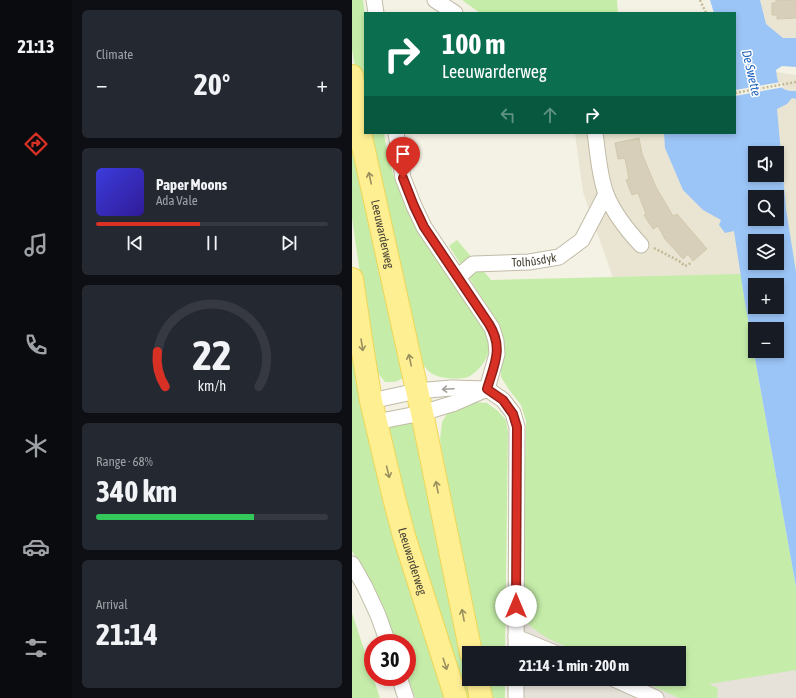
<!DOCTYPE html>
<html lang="en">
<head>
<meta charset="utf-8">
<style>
	:root { --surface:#171b24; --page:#242831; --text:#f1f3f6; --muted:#9ea1a6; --line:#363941; --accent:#d93025 }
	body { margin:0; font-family:"Asap Condensed",sans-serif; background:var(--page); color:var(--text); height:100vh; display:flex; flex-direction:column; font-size:15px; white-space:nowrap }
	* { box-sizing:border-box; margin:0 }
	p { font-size:13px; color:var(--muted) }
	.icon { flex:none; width:22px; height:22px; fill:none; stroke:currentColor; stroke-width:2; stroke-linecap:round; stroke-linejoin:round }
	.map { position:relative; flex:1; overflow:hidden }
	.drawer { display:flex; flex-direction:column; gap:10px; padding:10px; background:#0d0f14; width:280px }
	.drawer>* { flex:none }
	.guide { position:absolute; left:12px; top:12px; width:372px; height:122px; border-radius:0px; box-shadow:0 2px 6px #0003; background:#0b6e4f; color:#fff; overflow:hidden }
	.controls { position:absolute; left:396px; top:146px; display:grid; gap:8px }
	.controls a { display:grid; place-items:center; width:36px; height:36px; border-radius:0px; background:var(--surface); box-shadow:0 2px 6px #0003; font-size:20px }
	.speed { position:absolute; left:12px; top:634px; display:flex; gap:8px; font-size:20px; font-weight:700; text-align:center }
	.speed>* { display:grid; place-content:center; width:52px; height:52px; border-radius:50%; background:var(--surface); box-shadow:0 2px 6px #0003; line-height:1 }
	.speed .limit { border:6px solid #d22; background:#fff; color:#111 }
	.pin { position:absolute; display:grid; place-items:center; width:34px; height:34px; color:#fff; margin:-41px -17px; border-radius:50% 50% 50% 0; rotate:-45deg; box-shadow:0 0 4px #0007 }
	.pin .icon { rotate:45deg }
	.me { position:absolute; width:44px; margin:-22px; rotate:0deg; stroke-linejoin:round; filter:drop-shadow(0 0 3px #0008) }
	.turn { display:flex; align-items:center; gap:14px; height:84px; padding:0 12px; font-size:18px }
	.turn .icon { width:52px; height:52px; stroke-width:2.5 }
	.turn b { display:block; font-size:28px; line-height:34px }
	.lanes { display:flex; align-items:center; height:38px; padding:0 12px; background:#0003; justify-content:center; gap:20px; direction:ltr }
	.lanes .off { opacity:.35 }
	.big { font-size:30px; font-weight:700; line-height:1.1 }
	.drawer .tile { flex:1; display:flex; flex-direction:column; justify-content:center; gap:6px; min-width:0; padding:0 14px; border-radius:6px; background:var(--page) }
	.drawer .dial { align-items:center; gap:0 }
	.dial svg { height:104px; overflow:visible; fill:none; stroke:var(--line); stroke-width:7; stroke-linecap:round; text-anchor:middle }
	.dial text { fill:var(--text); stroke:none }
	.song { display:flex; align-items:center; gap:12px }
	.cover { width:48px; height:48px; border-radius:6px; background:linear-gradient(135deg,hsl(240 70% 55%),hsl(250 70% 35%)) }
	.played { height:4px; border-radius:2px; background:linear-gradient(90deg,var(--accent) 45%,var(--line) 45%) }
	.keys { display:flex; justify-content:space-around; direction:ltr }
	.heat { display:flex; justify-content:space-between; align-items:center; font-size:22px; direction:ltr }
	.charge { height:6px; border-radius:3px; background:linear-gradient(90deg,#34c759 68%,var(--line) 0) }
	.trip { position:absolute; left:110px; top:646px; width:224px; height:40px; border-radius:0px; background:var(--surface); box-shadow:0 2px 6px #0003; font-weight:700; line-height:40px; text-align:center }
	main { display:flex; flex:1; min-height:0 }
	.menu { display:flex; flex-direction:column; width:72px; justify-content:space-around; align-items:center; background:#090b0e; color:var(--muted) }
	.menu .icon { width:28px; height:28px }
	.menu .selected { color:var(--accent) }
	.menu b { font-size:18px; color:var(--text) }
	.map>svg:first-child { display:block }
	.residential { fill:#e9e5d2; fill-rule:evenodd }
	.industrial { fill:#e6e2da }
	.green { fill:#c5eda9 }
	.water { fill:#9bc5f7; fill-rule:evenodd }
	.pier { fill:#f4f2e5 }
	.building { fill:#d7cfb9; stroke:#d2c8ac }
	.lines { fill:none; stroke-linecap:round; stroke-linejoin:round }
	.street-casing { stroke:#c1bba7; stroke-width:17 }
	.primary-casing { stroke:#efd658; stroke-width:24 }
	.path { stroke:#c4ba96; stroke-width:2.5; stroke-dasharray:2 2; stroke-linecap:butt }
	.street { stroke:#fff; stroke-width:15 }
	.primary { stroke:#ffef93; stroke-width:22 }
	.oneway { stroke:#9a905f }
	.oneway2 { stroke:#a3a09a }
	.route-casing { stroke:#8d1f18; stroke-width:10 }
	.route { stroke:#d93025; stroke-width:7 }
	.labels { text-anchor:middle; stroke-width:3; stroke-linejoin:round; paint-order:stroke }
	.street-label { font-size:12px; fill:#474234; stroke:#fff }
	.water-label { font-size:13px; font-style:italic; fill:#2267be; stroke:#fff }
</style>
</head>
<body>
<main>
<nav class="menu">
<b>21:13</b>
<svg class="icon selected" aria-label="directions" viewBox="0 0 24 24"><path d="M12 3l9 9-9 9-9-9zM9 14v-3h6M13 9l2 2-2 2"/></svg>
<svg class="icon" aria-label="music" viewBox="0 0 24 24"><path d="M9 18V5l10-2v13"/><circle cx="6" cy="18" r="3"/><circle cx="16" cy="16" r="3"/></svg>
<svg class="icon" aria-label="phone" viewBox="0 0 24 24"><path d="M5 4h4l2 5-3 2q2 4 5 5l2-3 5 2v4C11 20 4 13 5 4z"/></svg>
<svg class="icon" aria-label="climate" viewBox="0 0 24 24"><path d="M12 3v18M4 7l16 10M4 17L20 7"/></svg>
<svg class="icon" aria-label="car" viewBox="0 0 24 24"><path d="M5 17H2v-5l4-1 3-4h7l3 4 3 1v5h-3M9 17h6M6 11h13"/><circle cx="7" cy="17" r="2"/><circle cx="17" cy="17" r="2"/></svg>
<svg class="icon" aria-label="filters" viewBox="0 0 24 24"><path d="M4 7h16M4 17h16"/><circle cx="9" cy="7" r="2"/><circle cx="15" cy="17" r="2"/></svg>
</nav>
<section class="drawer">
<div class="tile"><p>Climate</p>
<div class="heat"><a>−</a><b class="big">20°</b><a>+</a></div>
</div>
<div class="tile">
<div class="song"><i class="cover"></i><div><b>Paper Moons</b><p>Ada Vale</p></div></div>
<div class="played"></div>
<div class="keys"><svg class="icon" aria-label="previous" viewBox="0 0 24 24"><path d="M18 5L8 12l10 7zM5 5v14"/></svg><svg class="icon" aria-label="pause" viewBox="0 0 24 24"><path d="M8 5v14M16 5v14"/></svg><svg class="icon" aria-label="next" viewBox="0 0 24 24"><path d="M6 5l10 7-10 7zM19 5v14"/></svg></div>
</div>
<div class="tile dial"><svg viewBox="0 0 100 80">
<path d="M14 69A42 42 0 1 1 86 69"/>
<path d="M14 69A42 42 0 0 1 8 42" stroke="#d93025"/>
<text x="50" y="56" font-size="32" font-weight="700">22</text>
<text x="50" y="72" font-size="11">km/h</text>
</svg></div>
<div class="tile"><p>Range · 68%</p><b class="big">340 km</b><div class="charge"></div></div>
<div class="tile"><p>Arrival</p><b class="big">21:14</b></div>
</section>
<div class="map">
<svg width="444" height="698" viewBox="0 0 444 698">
	<rect width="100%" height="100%" fill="#f4f2e5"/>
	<!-- residential -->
	<path class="residential" d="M402,0H444V49L414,50Z
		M387,66L444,75V283L262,281L231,192L223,133H383ZM403,153H425V175H403ZM403,197H425V219H403ZM403,241H425V263H403Z"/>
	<!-- industrial -->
	<path class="industrial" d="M168,594L444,646V698H167L165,679H327V653H166Z"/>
	<!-- green -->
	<path class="green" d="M0,0H11L13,15V123L0,50Z
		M110,0H265L266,13H128Z
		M0,113L54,375C47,382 43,382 33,382L25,372L19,351L0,218Z
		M15,133H32L36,157L43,180L54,207L133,326C135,334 139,343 137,351C135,360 125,373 116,377C107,380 87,379 79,373C76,371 73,367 70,364Z
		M105,240L139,280L389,274L392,297L444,587V670L357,684L366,688L365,698H327L285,679H327V653H228L195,638L182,629L175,623L170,611L174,421L169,405L158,391L149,377V367L152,353L151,336L142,317L97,246Z
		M0,318L96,698H63L55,675V643H44C34,610 17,580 0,551Z
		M121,402L135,403L146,411L154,420L156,432L153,653H129L98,497L88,440L90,422L97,411Z
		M66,419L117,663V679L125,698H108L35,434L38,427L42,424Z
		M0,613L28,698H0Z
		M136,679H153V698H141Z"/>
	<!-- water -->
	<path class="water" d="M358,0H408L414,24L431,38H444V67L430,66L424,70C425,77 426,88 434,90C437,91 441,91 444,91V99L440,98L435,104L425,109L434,209L444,272V587L392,297L382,231L373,233L367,225L369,220L351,210L331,190L313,148L312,133H383V13H362ZM403,153H425V175H403ZM403,197H425V219H403ZM403,241H425V263H403ZM403,285H425V307H403ZM403,329H425V351H403Z"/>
	<!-- pier -->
	<path class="pier" d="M429,82L432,87L383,96V90Z"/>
	<!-- building -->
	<path class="building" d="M424,0H444V18L425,19V15H420V3H424Z
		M287,138L290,154L304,187L321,216L325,214L355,249L341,261L336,254L331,259L313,239L306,226L301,229L292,215L294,214L286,193L280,195L274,180L277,179L273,158L266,159L263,143Z"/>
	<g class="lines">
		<!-- street casing -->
		<g class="street-casing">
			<g id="street">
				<path d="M22,0L24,13"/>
				<path d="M83,0L103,13"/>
				<path d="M243,133C246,153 247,175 254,194C262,214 275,230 289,245"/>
				<path id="s1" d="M106,277L121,264L177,262L207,257L230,240L254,194"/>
				<path d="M19,401L65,391L99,388L135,389L151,400L161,413L165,427L164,653"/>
				<path d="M24,422L70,413L103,403L135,389L145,354L144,341L140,328L72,227L62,206L51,178L44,133"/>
				<path d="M0,564L13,587L26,615L36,643"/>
				<path d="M164,637L203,653"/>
				<path d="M47,677L54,698"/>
				<path d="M164,679V698"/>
				<path d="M262,679L304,698"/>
			</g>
		</g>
		<!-- primary casing -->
		<g class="primary-casing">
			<g id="primary">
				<path id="s2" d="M0,76L9,137L70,413L119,653"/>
				<path id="s3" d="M0,279L10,346L19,401L42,498L52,536L104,698"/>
				<path d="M125,679L129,698"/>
			</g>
		</g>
		<!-- path -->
		<path class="path" d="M348,0L354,13
			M383,93L444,82
			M302,248L327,261L333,266L339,263"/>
		<!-- street -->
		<use href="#street" class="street"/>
		<!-- primary -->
		<use href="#primary" class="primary"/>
	</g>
	<!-- one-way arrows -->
	<defs><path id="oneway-shaft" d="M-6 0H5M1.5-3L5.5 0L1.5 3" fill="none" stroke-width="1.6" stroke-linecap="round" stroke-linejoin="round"/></defs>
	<g class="oneway">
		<use href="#oneway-shaft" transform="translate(18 178) rotate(-102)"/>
		<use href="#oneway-shaft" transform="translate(10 345) rotate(81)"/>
		<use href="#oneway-shaft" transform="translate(58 360) rotate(-102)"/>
		<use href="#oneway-shaft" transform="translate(36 472) rotate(76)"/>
		<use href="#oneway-shaft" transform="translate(85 487) rotate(-101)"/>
		<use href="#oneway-shaft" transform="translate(111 615) rotate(-101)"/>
		<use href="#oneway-shaft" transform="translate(93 664) rotate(72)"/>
	</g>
	<use class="oneway2" href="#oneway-shaft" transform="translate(96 389) rotate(177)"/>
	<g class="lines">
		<!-- route casing -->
		<g class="route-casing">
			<path id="route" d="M51,178L62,206L72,227L137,324C152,348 142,365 135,389L151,400L161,414L165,427L164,606"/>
		</g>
		<!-- route -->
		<use href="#route" class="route"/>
	</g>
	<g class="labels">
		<!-- street labels -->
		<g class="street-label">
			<text dy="4" stroke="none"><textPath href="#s2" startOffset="161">Leeuwarderweg</textPath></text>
			<text dy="4" stroke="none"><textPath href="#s1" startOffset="81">Tolhûsdyk</textPath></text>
			<text dy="4" stroke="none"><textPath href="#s3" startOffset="289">Leeuwarderweg</textPath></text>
		</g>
		<!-- water labels -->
		<g class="water-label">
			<text transform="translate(400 73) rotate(77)" y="5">De Swette</text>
		</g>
	</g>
</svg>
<div class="controls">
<a><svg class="icon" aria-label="sound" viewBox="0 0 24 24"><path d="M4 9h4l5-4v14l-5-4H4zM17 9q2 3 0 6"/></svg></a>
<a><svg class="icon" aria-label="search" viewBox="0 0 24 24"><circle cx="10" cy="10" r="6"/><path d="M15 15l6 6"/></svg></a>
<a><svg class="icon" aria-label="layers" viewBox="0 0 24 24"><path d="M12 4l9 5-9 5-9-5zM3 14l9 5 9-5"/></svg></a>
<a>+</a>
<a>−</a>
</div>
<div class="speed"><div class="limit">30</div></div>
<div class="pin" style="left:51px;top:178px;background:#d93025"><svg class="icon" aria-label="arrive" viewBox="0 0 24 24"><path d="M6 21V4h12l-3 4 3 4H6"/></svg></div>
<svg class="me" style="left:164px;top:606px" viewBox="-20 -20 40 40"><circle r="19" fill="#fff"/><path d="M0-13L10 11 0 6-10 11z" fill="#d93025"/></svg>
<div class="trip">21:14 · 1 min · 200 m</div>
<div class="guide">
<div class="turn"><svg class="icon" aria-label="right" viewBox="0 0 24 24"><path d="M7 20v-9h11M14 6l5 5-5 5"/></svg><div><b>100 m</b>Leeuwarderweg</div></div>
<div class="lanes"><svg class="icon off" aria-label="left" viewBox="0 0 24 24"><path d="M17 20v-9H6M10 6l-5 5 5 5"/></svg><svg class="icon off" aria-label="ahead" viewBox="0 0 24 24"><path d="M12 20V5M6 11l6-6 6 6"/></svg><svg class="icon" aria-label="right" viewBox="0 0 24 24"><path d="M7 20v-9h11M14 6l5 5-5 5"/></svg></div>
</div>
</div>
</main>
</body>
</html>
